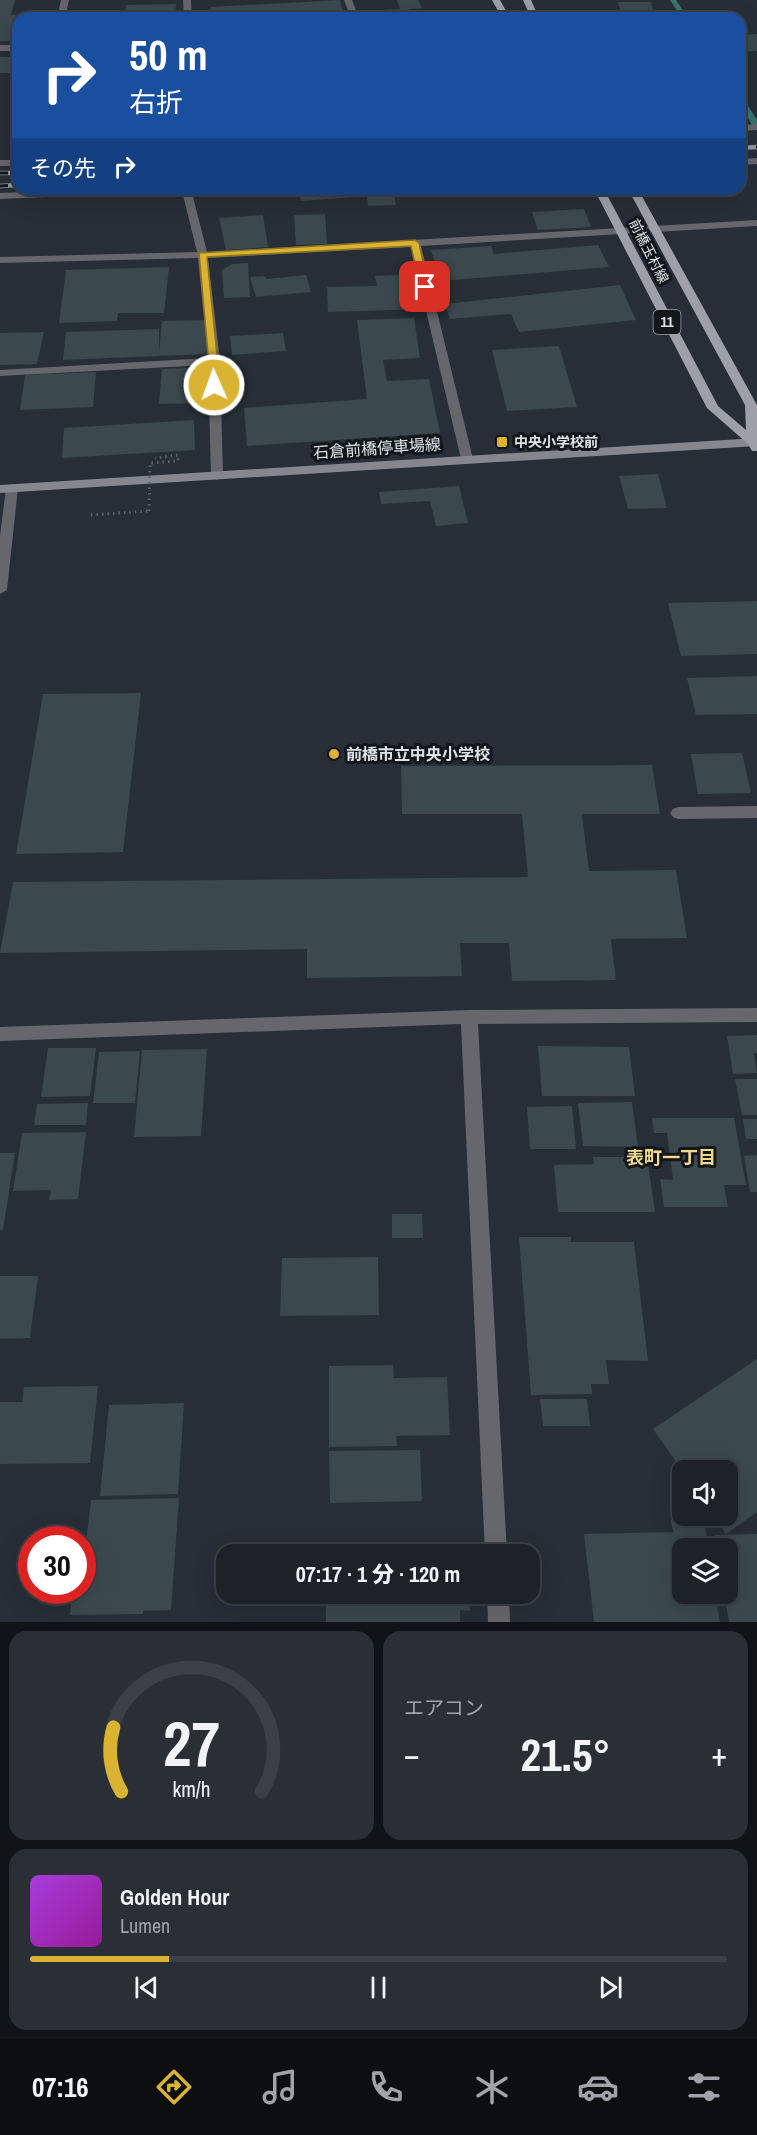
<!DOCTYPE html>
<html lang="ja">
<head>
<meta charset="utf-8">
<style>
	:root { --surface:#1d2229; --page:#2a2f35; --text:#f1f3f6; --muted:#a0a4a8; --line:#3b3f46; --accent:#dab333 }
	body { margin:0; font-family:"Archivo Narrow","Noto Sans JP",sans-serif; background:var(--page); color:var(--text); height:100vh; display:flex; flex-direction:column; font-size:22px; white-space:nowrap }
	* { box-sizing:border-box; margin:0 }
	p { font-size:20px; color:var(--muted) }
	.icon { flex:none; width:33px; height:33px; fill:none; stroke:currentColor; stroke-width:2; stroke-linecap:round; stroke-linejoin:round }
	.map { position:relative; height:1622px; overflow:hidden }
	.panel { display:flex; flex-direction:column; gap:9px; padding:9px; background:#101317; flex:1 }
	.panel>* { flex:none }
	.banner { position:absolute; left:12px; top:12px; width:734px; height:183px; border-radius:18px; box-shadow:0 6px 24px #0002,0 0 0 2px var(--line); background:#1a4fa0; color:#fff; overflow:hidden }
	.buttons { position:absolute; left:672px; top:1460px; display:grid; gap:12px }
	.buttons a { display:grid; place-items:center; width:66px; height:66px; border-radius:12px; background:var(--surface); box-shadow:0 6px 24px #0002,0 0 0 2px var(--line); font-size:30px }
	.speed { position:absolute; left:18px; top:1526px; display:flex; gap:12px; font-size:30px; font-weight:700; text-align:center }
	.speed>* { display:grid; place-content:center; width:78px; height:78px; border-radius:50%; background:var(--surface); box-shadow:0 6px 24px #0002,0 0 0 2px var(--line); line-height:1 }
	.speed .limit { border:9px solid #d22; background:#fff; color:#111 }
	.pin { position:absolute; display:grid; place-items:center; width:51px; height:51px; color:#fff; margin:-26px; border-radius:12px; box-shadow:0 3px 9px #0006 }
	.me { position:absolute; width:66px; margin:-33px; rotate:358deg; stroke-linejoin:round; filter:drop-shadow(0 0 4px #0008) }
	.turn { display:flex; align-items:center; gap:21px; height:126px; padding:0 18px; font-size:27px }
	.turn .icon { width:78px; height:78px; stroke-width:2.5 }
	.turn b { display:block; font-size:42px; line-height:51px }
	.then { display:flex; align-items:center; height:57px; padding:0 18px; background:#0003; gap:12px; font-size:22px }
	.big { font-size:45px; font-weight:800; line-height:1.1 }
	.panel .widget { flex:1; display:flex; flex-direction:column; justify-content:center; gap:9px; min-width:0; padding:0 21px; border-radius:18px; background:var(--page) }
	.panel .dial { align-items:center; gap:0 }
	.dial svg { height:156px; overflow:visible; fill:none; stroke:var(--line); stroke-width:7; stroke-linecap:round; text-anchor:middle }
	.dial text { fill:var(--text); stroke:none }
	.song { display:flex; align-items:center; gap:18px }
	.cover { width:72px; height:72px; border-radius:9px; background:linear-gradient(135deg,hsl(280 70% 55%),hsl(300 70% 35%)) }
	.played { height:6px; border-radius:3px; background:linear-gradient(90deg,var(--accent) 20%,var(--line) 20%) }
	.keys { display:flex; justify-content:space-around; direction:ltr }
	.heat { display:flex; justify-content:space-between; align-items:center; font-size:33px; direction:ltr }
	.panel .tiles { flex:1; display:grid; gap:9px; grid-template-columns:1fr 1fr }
	.widget:last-child { grid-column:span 2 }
	.trip { position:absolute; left:216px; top:1544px; width:324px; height:60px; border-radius:18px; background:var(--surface); box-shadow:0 6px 24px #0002,0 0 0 2px var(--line); font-weight:800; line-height:60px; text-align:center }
	.menu { display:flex; height:96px; justify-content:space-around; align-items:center; background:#0c0e10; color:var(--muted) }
	.menu .icon { width:42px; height:42px }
	.menu .current { color:var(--accent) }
	.menu b { font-size:27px; color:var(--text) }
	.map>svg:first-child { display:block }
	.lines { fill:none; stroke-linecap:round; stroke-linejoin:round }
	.stream { fill:#3b7470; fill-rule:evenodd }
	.building { fill:#3b484d }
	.path { stroke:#60666e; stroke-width:3; stroke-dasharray:1.5 4; stroke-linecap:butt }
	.street { fill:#67666c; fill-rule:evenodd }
	.secondary { fill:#86868f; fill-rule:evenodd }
	.primary { fill:#9f9faa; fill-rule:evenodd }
	.rail-casing { stroke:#93999f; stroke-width:4.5 }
	.rail { stroke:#13161a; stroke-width:3; stroke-dasharray:8; stroke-linecap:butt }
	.path-bridge { stroke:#60666e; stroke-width:3; stroke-dasharray:1.5 4; stroke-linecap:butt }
	.route { fill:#dab333; stroke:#8e7421; stroke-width:1.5 }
	.poi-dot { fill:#dab333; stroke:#13161a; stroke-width:2 }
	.labels { text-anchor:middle; stroke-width:6; stroke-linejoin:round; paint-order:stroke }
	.far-street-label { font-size:14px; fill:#dde2e7; stroke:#13161a }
	.far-poi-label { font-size:14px; font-weight:bold; fill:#dde2e7; stroke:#13161a; text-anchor:start }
	.shield { fill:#13161a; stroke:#a0a5aa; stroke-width:1.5 }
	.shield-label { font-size:15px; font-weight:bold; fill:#dde2e7 }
	.street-label { font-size:16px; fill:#dde2e7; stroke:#13161a }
	.poi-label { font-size:16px; font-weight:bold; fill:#dde2e7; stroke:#13161a; text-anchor:start }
	.neighbourhood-label { font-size:18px; font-weight:bold; fill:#f4d98c; stroke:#13161a }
</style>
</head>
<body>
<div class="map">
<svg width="757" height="1622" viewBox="0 0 757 1622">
	<rect width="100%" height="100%" fill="#272e37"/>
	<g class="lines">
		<!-- stream -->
		<path class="stream" d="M670,0H676L688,18H682Z
			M740,98H743L757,120V128H754L740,105Z"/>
	</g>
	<!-- building -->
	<path class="building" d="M0,0H15L11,15L59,14L58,18H18V41H0Z
		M340,0L344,18H212L210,7Z
		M397,0H418L422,8L410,9L413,18H371L369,11L400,9Z
		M618,2H651L655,18H622Z
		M176,4L175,17L124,18L126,5Z
		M452,10L455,18H430L427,12Z
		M725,12L729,18H696L693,14Z
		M757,34V51H740V35Z
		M0,57H18V73H0Z
		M298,189H393L396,205L368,206L367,196L301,201Z
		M584,209L591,227L538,230L532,212Z
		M325,214L327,244L296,245L294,215Z
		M263,215L268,247L226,250L219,218Z
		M598,245L609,267L441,281L431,250L491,246L494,254Z
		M248,263L250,297L224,298L222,270L232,264Z
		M169,267L164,313H118L117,321L59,323L66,270Z
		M420,274L426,309L328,312L327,287L377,286L375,276Z
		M306,275L311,292L256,297L250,277L264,276L267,279Z
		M620,285L636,320L519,332L511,314L450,319L445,304Z
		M414,318L420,358L383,360L387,381L429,379L440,433L247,446L244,408L367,399L357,320Z
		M209,320L207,354L63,360L66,332L159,329V352L162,321Z
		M44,332L37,364L0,365V333Z
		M283,333L286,351L232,355L230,336Z
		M559,346L577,407L507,411L492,350Z
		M212,367L211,403L159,404L162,369Z
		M96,372L93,407L20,410L25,375Z
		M194,420L195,450L62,458L64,428Z
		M658,474L667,508L628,509L619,476Z
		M459,486L468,523L436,526L430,501L381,504L379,492Z
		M757,601V654L681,656L668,603Z
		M757,676V714L696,715L687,678Z
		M141,693L123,852L16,854L43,694Z
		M742,753L751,793L698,794L691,754Z
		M652,765L660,814H582L589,871L676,870L687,938L611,939L616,980L512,981L509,943H460L462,976L307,978V949L0,953L13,882L528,877L522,814H402L401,766Z
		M757,1035V1053H754L757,1073L733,1074L727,1036Z
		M538,1046L629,1047L635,1096H542Z
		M48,1048H96L90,1096L41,1097Z
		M207,1049L201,1136L134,1137L142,1050Z
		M140,1051L135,1103H93L99,1052Z
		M735,1079H757V1115H742Z
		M632,1102L638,1147L583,1146L578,1103Z
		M88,1103L86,1125H34L37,1104Z
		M572,1106L576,1149H530L527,1107Z
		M652,1118H734L746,1185H724L728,1207H664L660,1179L673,1180L667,1133H654Z
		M743,1119H757V1139H746Z
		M86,1132L78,1199L49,1200L51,1190L13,1191L22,1133Z
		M0,1153H15L3,1230H0Z
		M757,1155V1192H750L744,1156Z
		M593,1157H647L655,1212H558L554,1165L594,1164Z
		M392,1214H422L423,1238H392Z
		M519,1237H571V1242H634L648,1361L606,1360L609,1384H591L592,1394L531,1395Z
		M378,1257L379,1315L280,1316L282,1258Z
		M0,1276H38L30,1338L0,1339Z
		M757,1359V1512L726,1534L713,1515H728V1470H682L653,1429Z
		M393,1365L394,1378L447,1377L450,1435L396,1436L397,1446L329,1447V1366Z
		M98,1386L90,1463L0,1464V1402H22L24,1387Z
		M540,1399H587L590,1426H543Z
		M184,1403L178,1494L100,1496L109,1405Z
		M420,1450L422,1501L330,1503L329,1451Z
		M179,1498L171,1610L143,1611V1614L70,1615L72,1590H82V1552H85L91,1500Z
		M704,1519L708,1548H682V1593H715L720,1622H594L584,1534L673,1532L671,1520Z
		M757,1534V1622H729L724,1593H728V1548H717L715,1535Z
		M466,1544L467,1554H413L412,1545Z
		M326,1593H469L470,1611L460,1610V1622H326Z"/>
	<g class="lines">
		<!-- path -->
		<path class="path" d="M91,515L149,511"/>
		<!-- street -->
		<path class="street" d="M61,0H69L65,18H57Z
			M183,0H191L192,18H184Z
			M344,0H352L359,18H351Z
			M0,45H18V51H0Z
			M757,124V130L740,131V125Z
			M757,158V164L740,165V159Z
			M0,160H18V166H0Z
			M103,189H191L207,252L757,220V226L421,246L473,459L467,463L461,459L411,247L208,258L220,361L223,476L217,480L211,476L208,365L0,376V370L208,358L198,258L0,263V257L197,252L182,191L0,199V193Z
			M12,484L18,488L7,590L0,594V536L6,488Z
			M757,806V818L678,819L673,817L670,813L673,809L678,807Z
			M757,1008V1022L478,1024L507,1554H485L461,1024L0,1041V1027L469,1010Z
			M487,1593H509L510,1622H488Z"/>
		<!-- secondary -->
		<path class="secondary" d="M757,438V446L0,493V485Z"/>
		<!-- primary -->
		<path class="primary" d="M492,0H500L510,18H502Z
			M523,0H531L539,18H531Z
			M594,189H604L718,406L746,430L745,405L628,189H638L757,405V451H752L748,444L707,408Z"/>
		<!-- rail casing -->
		<g class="rail-casing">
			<path id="rail" d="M740,148L757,147
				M0,173H18
				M0,186L18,185"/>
		</g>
		<!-- rail -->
		<use href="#rail" class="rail"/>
		<!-- path-bridge -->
		<path class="path-bridge" d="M149,511L150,463L178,461V455L155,458"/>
	</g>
	<!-- route -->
	<path class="route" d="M415,240L419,243L429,289L420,287L411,246L207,257L220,385L211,387L199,253Z"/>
	<!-- markers -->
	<g class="poi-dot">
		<rect x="496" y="436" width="12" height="12" rx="3"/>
		<circle cx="334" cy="754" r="6"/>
	</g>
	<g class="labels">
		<!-- far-street labels -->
		<g class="far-street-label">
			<text transform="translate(649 251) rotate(63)" y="5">前橋玉村線</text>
		</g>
		<!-- far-poi labels -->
		<g class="far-poi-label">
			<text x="514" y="447">中央小学校前</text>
		</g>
		<!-- shield labels -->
		<rect class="shield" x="653.5" y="310" width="27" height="24" rx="4.5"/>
		<g class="shield-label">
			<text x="667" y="327">11</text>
		</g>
		<!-- street labels -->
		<g class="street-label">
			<text transform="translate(377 448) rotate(-4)" y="6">石倉前橋停車場線</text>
		</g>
		<!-- poi labels -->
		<g class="poi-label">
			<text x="346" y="760">前橋市立中央小学校</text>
		</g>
		<!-- neighbourhood labels -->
		<g class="neighbourhood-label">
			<text x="671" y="1164">表町一丁目</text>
		</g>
	</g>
</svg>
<div class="buttons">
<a><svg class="icon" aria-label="sound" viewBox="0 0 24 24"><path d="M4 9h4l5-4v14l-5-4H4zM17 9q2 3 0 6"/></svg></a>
<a><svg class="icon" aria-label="layers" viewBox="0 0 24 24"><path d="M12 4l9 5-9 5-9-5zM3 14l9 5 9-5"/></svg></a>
</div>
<div class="speed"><div class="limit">30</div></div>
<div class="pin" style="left:425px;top:287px;background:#d93025"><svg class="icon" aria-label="arrive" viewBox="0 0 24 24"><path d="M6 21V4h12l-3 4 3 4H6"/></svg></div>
<svg class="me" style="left:214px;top:385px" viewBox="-20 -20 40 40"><circle r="17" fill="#dab333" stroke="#fff" stroke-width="3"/><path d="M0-11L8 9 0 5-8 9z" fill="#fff"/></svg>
<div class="trip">07:17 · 1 分 · 120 m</div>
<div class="banner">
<div class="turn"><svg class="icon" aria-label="right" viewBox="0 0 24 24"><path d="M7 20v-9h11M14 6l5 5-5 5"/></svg><div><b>50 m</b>右折</div></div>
<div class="then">その先<svg class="icon" aria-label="right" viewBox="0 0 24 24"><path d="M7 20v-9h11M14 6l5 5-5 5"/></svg></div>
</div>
</div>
<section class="panel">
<div class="tiles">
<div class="widget dial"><svg viewBox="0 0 100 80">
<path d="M14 69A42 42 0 1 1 86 69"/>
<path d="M14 69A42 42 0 0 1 10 36" stroke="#dab333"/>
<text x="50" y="56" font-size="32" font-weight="700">27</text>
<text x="50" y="72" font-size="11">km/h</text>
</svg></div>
<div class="widget"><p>エアコン</p>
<div class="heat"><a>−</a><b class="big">21.5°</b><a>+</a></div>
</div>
<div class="widget">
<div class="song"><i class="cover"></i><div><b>Golden Hour</b><p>Lumen</p></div></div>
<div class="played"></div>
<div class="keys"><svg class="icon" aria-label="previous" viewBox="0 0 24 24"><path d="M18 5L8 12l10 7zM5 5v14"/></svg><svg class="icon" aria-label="pause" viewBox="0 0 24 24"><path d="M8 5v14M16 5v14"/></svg><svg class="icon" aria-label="next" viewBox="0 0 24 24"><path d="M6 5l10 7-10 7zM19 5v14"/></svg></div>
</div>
</div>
</section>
<nav class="menu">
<b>07:16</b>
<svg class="icon current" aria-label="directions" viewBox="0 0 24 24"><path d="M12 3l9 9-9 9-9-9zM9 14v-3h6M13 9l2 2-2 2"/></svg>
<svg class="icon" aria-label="music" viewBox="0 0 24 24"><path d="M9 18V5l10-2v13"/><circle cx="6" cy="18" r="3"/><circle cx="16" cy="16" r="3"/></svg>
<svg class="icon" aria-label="phone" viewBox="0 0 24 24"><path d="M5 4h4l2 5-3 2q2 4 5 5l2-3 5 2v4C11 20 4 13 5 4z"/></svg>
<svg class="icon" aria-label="climate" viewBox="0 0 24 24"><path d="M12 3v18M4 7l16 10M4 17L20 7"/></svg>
<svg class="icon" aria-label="car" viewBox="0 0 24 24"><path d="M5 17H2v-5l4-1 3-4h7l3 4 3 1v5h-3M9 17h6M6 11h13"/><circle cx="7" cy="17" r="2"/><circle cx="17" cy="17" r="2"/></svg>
<svg class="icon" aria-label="filters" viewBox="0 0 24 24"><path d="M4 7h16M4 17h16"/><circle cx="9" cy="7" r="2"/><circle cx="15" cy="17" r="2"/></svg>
</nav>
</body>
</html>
